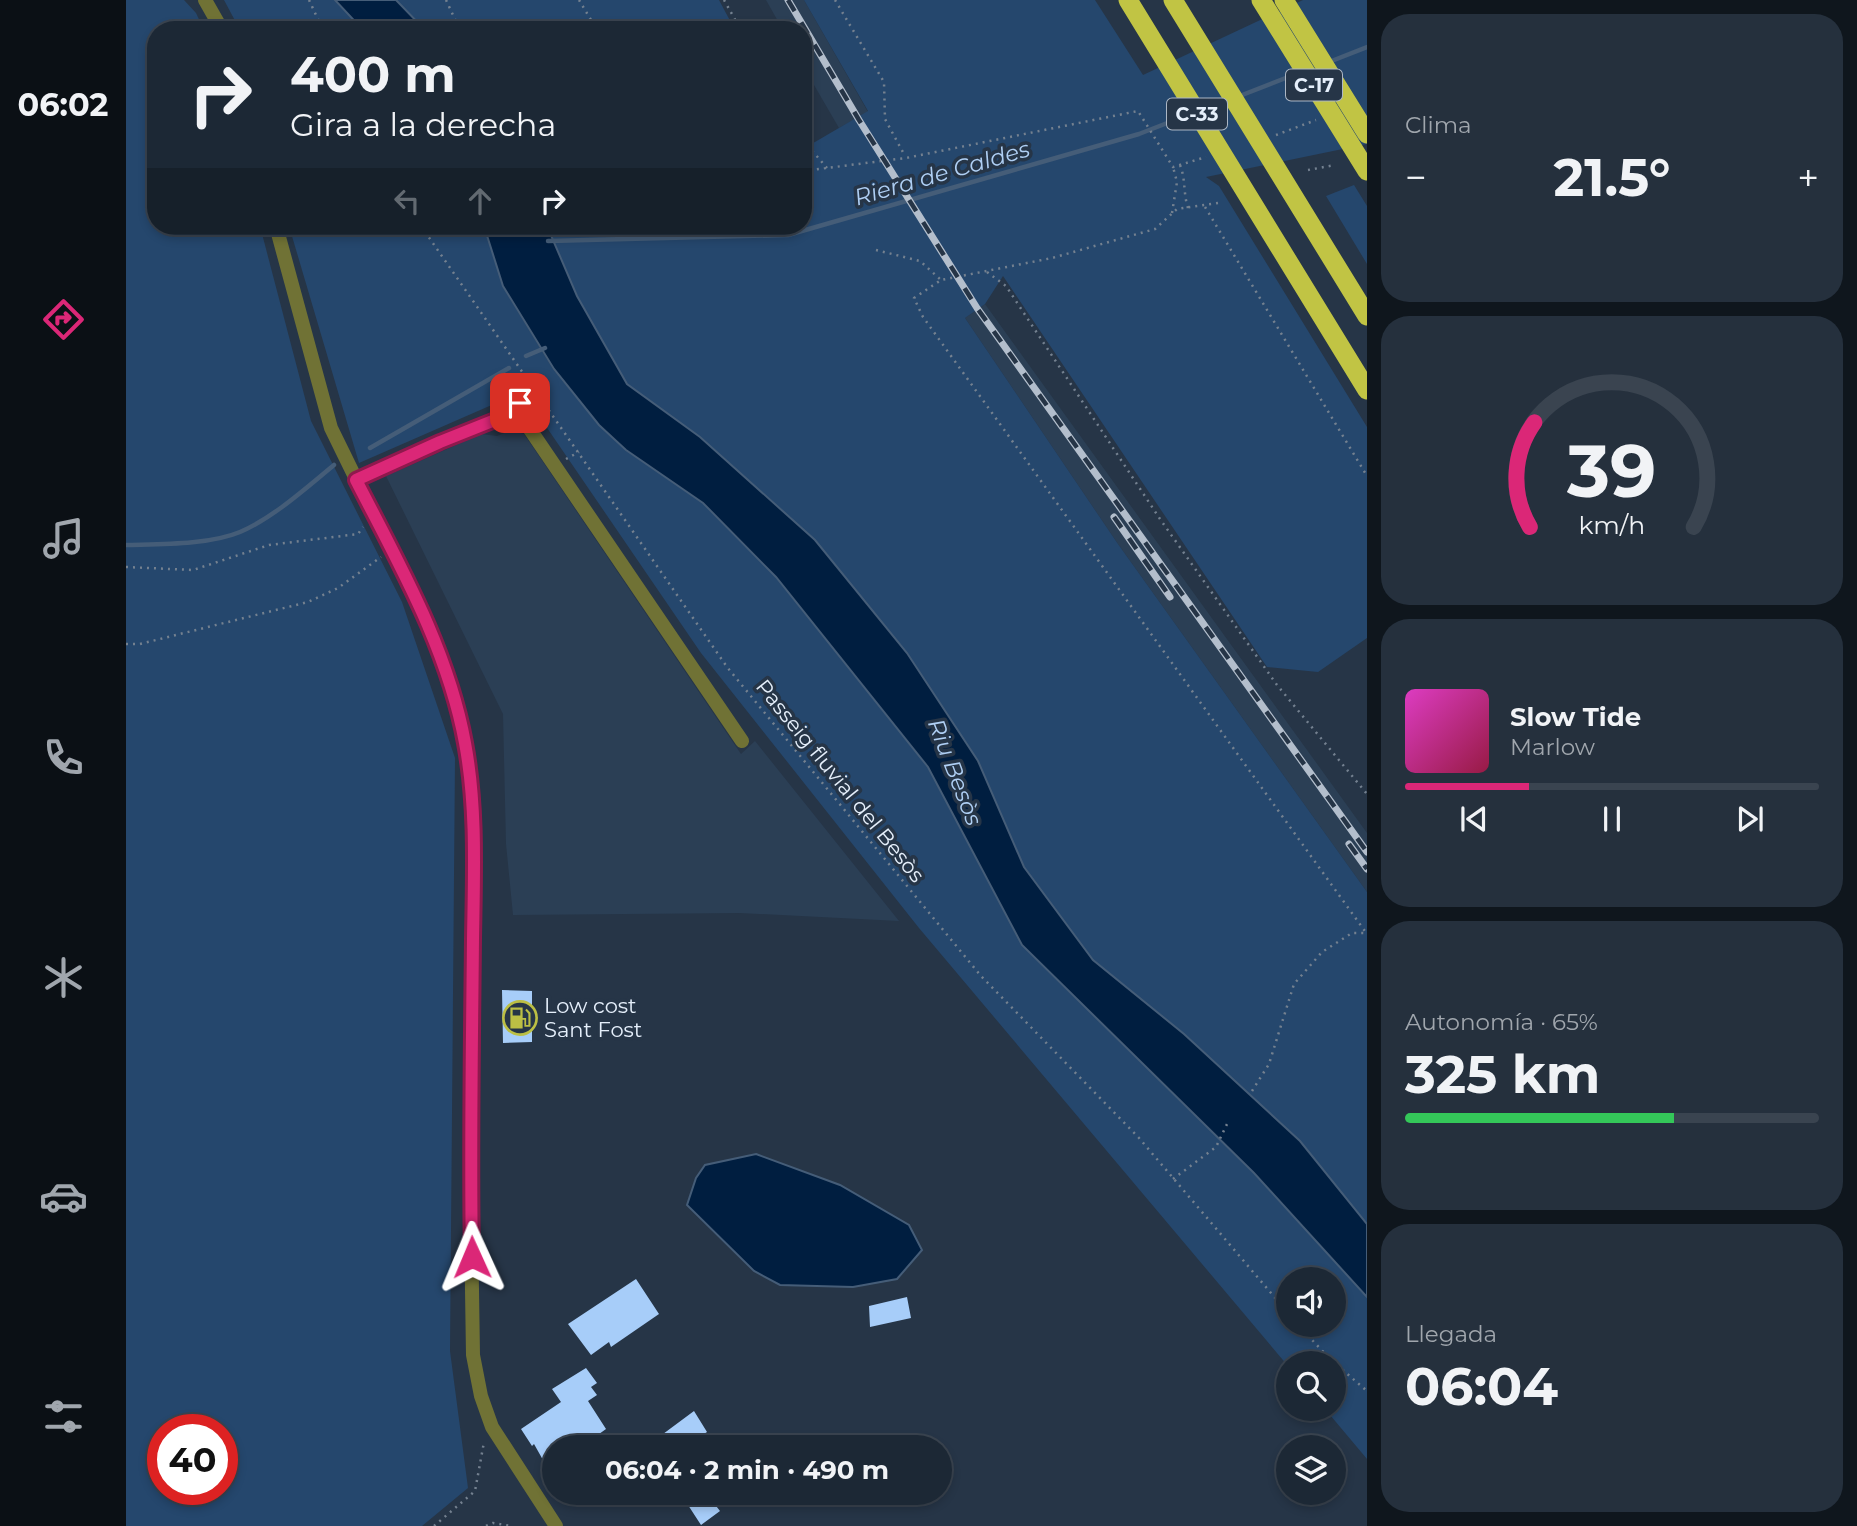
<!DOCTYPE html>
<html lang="es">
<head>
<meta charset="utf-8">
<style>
	:root { --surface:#1c2835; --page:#25303d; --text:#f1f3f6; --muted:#a0a6ad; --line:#3a4450; --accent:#db2777 }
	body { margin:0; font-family:Montserrat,sans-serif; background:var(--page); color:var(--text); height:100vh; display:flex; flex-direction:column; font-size:26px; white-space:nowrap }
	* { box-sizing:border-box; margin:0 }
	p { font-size:23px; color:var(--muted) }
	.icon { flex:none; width:38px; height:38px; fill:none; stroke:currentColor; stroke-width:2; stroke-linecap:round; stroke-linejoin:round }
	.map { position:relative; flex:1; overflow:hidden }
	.drawer { display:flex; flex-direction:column; gap:14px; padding:14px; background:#0f161d; width:490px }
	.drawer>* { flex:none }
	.banner { position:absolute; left:21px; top:21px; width:665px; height:214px; border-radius:28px; box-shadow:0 4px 10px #0003,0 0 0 2px var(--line); background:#1c2835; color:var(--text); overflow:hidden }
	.controls { position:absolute; left:1150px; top:1267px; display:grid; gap:14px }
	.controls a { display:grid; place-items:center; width:70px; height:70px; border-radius:50%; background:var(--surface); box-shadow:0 4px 10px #0003,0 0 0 2px var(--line); font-size:35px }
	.speed { position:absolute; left:21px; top:1414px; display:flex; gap:14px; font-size:35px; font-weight:700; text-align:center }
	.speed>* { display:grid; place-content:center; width:91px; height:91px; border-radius:50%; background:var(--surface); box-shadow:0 4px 10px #0003,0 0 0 2px var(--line); line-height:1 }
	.speed .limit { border:10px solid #d22; background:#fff; color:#111 }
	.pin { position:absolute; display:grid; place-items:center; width:60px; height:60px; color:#fff; margin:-30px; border-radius:14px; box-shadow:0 4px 10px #0006 }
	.me { position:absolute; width:77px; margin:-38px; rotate:359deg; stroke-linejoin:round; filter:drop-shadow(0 0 5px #0008) }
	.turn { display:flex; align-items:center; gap:24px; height:147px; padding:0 28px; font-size:32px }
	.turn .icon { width:91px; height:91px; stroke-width:2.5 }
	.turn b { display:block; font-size:49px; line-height:60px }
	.lanes { display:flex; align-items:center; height:66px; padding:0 28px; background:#0003; justify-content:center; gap:35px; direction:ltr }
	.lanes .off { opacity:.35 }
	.big { font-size:52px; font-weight:700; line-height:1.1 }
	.drawer .widget { flex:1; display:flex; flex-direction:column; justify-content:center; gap:10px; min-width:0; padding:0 24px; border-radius:28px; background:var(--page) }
	.drawer .dial { align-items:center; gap:0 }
	.dial svg { height:182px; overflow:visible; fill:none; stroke:var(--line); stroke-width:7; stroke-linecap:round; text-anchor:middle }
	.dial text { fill:var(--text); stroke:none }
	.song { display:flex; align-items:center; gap:21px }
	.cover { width:84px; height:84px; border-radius:10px; background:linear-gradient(135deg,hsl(310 70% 55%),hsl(340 70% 35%)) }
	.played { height:7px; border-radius:4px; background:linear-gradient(90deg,var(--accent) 30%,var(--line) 30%) }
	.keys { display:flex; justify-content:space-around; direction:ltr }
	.heat { display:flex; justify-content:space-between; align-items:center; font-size:38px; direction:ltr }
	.charge { height:10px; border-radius:5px; background:linear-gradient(90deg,#34c759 65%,var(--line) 0) }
	.trip { position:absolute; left:416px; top:1435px; width:410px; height:70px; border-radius:35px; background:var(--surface); box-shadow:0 4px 10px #0003,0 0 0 2px var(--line); font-weight:700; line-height:70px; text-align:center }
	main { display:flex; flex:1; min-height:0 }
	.dock { display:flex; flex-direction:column; width:126px; justify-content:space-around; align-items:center; background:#0b1015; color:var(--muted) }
	.dock .icon { width:49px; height:49px }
	.dock .active { color:var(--accent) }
	.dock b { font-size:32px; color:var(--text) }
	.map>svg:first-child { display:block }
	.built { fill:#2b3f55 }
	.green { fill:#25476d; fill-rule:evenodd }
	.water { fill:#001e40; stroke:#455d78; stroke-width:2 }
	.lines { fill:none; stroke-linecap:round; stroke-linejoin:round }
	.stream { stroke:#455d78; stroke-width:4.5 }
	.building { fill:#a7cdf9 }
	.path { stroke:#748190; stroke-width:2.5; stroke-dasharray:2 5; stroke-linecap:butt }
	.minor { stroke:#707235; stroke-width:14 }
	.highway { stroke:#c1c444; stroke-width:19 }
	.rail-casing { stroke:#b3becc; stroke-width:7 }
	.rail { stroke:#263547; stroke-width:4.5; stroke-dasharray:13; stroke-linecap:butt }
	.route-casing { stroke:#8e194d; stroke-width:18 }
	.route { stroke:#db2777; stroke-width:12 }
	.labels { text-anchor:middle; stroke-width:7; stroke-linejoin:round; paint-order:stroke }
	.shield { fill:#263547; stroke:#acb7c5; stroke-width:2 }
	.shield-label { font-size:19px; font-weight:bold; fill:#e5effb }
	.street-label { font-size:21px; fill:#e5effb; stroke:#263547 }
	.poi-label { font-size:21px; fill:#e5effb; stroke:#263547; text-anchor:start }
	.water-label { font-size:23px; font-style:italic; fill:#afcff4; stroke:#263547 }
</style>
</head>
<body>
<main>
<nav class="dock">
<b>06:02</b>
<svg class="icon active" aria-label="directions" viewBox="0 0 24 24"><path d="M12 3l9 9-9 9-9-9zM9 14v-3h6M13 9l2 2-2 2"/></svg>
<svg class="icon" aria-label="music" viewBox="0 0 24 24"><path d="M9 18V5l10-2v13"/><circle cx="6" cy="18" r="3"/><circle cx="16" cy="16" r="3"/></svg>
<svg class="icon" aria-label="phone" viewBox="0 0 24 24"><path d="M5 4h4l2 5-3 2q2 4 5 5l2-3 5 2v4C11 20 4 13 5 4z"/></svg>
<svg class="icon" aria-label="climate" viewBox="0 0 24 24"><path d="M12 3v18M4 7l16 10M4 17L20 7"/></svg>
<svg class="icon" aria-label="car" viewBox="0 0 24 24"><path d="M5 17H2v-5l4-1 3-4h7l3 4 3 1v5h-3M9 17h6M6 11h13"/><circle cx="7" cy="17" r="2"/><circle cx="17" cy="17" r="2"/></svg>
<svg class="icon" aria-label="filters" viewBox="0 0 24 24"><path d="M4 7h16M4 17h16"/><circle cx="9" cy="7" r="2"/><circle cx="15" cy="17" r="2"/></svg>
</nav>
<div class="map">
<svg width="1241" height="1526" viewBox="0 0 1241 1526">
	<rect width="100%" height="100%" fill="#263547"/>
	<!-- built -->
	<path class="built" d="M640,0H678L742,112L713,128L677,66V30H657Z
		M859,304L1241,833V892L992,544L839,318Z
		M386,430L398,434L615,754L629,741L773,921L614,913L387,915L380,844L377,714L260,476L355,434L371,436Z"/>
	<!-- green -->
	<path class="green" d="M0,0H58L70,13L78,30H30V226H134L185,421L276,602L329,758L324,1351L342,1488L296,1526H0ZM37,1430H96V1489H37Z
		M98,0H209L237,30H114Z
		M270,0H593L609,30H299Z
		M678,0H969L1017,75L1177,0H1241V144L1080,177L1093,186L1241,427V638L1192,672L1141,667L877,276L859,304L839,318L992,544L1241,892V1224L1174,1141L1058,1034L967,960L898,867L852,761L781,653L689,540L574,437L501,384L451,296L421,226H677V149L742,111Z
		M1228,185L1241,206V264L1200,196Z
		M163,226H358L377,287L427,369L473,425L500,450L577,503L650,577L802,767L896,945L1128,1173L1241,1297V1459L1199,1409H1208V1363H1162V1366L793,928L575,653L389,381L368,404L233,463ZM1162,1279H1208V1325H1162Z"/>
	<!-- water -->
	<path class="water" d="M209,0H270L299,30H237Z
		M358,226H421L451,296L501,384L574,437L689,540L781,653L852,761L898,867L967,960L1058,1034L1174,1141L1241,1224V1297L1128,1173L896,945L802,767L650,577L577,503L500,450L473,425L428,369L377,286Z
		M630,1154L714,1185L783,1225L796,1250L771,1279L727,1287L654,1285L628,1271L561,1205L570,1178L579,1165Z"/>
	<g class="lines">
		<!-- stream -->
		<path class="stream" d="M1203,62L1241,47
			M1111,97L1175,72
			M1075,110L1103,100
			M422,241L662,235L1013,134L1067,113
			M400,356L419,348
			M244,448L383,368
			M0,545C34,544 83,545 114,532C147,518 180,488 208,465"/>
	</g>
	<!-- building -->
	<path class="building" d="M376,990L406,991V1042L377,1043Z
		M510,1279L533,1314L485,1347L483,1342L465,1355L442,1324Z
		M781,1297L785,1318L744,1327L743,1306Z
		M460,1368L471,1383L465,1387L471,1395L462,1401L480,1429L455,1447H429V1452L417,1460L408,1444L406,1446L395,1429L435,1402L426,1389Z
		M568,1411L581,1432L558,1447H546L537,1434Z
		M577,1493H580L594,1511L575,1525L562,1505Z"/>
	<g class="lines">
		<!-- path -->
		<path class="path" d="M183,0L197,30
			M320,0L334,30
			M453,0L471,30
			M598,0L615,30
			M709,0L758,82L759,119L779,156
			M1150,135L1190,120
			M677,140L701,168
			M1054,165C1060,180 1057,193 1062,208
			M1182,170L1209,165
			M677,171L780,158L1012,111L1047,167L1080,157
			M1092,203L1051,209L1029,229L926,258L815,280L788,298L797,317L1241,934
			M1079,207L1241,476
			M1046,213L1051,182L1047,167
			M295,226L601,667L855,976L1013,1138L1162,1313
			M750,250L794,261L815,280
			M861,272L880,286L1034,519L1151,685L1241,794
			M440,459L453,452
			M0,567L67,570L143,545L232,534L237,527
			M0,644H14L182,602L212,588L255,557
			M1126,1091L1143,1064L1168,984L1196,952L1226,933H1241
			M1047,1179L1090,1147L1102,1122
			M1172,1325L1204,1359L1241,1391
			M308,1526L349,1491L358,1442
			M360,1526L367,1523L385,1526"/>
		<!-- minor -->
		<path class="minor" d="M79,0L96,30
			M150,226L205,428L301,624L324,683L339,742L347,809L348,878L344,1159L347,1355L355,1396L366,1427L430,1526
			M379,416L394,403
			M230,480L370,418C383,416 390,418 401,425L616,741"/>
		<!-- highway -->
		<path class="highway" d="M1002,0L1241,390
			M1047,0L1241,316
			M1135,0L1241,171
			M1158,0L1241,134"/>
		<!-- rail casing -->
		<g class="rail-casing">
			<path id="rail" d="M662,0L733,120L851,308L1241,852
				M988,517L1044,597
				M1223,844L1241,869"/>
		</g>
		<!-- rail -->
		<use href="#rail" class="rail"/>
	</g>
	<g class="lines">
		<!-- route casing -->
		<g class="route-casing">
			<path id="route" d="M346,1257C344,1151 346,1045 347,939C348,874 351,807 339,743C322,649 273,564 230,480L314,442L379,416L394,403"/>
		</g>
		<!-- route -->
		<use href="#route" class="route"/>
	</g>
	<!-- icons -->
	<defs>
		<g id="fuel-ring" transform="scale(1.75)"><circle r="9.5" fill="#263547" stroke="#bcbf44" stroke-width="1.5"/><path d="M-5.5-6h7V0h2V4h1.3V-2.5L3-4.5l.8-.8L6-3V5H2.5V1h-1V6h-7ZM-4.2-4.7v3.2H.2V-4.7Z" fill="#bcbf44"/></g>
	</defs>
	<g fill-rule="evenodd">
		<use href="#fuel-ring" x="394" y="1018"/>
	</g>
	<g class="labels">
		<!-- shield labels -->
		<g class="shield">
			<rect x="1160" y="69.5" width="56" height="31" rx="5"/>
			<rect x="1041" y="98.5" width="60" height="31" rx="5"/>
		</g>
		<g class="shield-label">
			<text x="1188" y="92">C-17</text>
			<text x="1071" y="121">C-33</text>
		</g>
		<!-- street labels -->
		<g class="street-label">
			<text transform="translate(714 781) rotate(51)" y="7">Passeig fluvial del Besòs</text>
		</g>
		<!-- poi labels -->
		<g class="poi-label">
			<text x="418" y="1013">Low cost<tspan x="418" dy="24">Sant Fost</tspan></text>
		</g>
		<!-- water labels -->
		<g class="water-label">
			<text transform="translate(816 173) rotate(-16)" y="8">Riera de Caldes</text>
			<text transform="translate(829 772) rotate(69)" y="8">Riu Besòs</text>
		</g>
	</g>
</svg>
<div class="controls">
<a><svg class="icon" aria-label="sound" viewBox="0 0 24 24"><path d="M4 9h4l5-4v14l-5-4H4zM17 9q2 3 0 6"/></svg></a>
<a><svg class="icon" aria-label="search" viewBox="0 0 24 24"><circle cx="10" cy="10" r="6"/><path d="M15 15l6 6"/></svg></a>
<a><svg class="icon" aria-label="layers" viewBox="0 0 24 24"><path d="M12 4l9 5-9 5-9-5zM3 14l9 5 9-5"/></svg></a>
</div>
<div class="speed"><div class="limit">40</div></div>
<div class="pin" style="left:394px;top:403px;background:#d93025"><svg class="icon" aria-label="arrive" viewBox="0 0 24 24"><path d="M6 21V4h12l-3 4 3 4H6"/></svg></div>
<svg class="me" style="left:346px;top:1257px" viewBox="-20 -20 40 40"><path d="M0-17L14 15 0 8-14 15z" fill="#db2777" stroke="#fff" stroke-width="4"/></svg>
<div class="trip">06:04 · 2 min · 490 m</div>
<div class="banner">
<div class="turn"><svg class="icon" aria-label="right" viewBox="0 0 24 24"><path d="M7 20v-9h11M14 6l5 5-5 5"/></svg><div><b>400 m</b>Gira a la derecha</div></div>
<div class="lanes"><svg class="icon off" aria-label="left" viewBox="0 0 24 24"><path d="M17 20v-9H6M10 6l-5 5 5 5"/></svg><svg class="icon off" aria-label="ahead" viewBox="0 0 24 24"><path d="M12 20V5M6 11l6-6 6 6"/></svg><svg class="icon" aria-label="right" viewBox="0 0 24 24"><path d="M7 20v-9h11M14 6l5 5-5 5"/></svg></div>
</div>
</div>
<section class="drawer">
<div class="widget"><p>Clima</p>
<div class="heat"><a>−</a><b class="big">21.5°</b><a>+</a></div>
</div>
<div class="widget dial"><svg viewBox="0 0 100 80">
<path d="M14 69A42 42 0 1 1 86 69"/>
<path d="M14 69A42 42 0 0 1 16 23" stroke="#db2777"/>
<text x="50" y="56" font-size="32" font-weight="700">39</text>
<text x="50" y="72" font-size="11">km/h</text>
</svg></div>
<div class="widget">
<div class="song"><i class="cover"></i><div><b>Slow Tide</b><p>Marlow</p></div></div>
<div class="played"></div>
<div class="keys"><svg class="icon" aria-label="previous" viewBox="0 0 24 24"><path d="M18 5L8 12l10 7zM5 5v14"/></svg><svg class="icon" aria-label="pause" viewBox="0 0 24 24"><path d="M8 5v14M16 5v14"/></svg><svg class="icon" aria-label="next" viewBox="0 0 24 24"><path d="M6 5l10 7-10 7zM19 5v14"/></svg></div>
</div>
<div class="widget"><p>Autonomía · 65%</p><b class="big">325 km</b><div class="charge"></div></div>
<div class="widget"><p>Llegada</p><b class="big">06:04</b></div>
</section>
</main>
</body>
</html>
